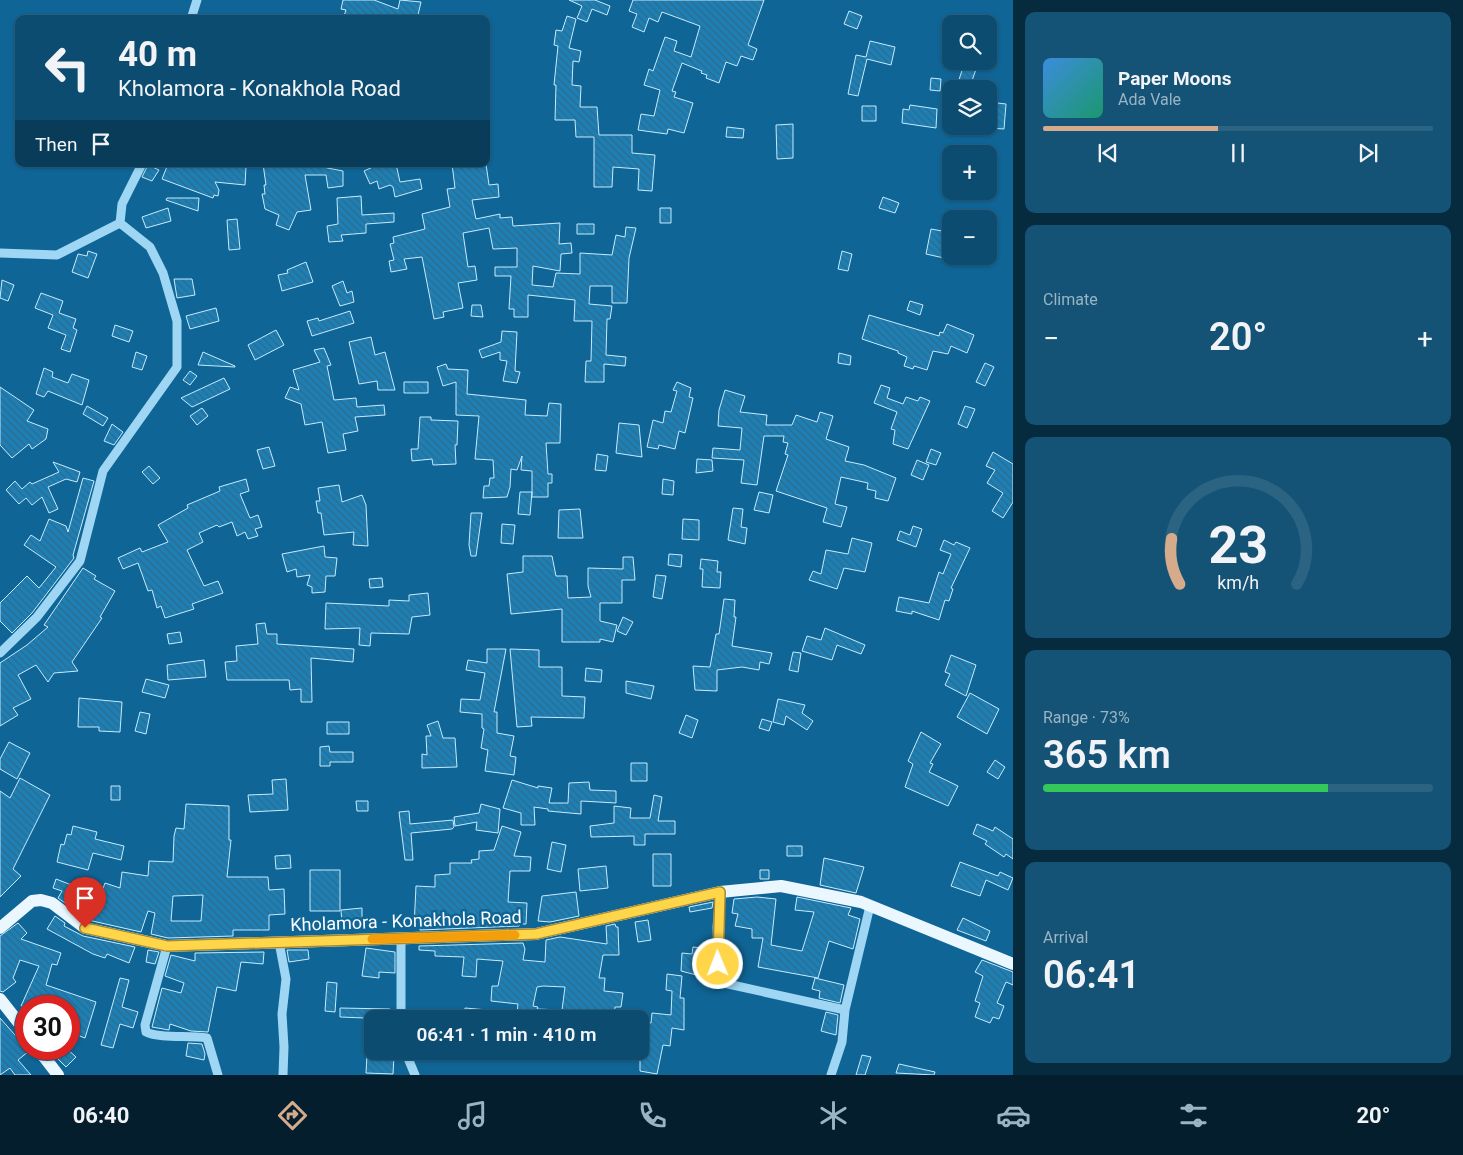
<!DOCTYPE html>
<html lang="en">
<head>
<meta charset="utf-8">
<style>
	:root { --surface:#0b4c70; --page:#145375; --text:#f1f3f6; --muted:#9ab4c3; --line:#2b6383; --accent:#d6ab8b }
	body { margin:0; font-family:Roboto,sans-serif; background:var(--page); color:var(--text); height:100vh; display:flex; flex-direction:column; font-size:19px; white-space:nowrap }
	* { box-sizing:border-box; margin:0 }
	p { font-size:16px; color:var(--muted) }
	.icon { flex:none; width:28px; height:28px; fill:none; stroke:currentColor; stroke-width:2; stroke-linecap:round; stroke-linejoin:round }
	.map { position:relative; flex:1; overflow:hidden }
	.panel { display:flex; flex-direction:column; gap:12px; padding:12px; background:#062a3e; width:450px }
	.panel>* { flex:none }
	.banner { position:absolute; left:15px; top:15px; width:475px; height:152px; border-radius:10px; box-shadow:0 1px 4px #0004,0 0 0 1px var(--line); background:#0b4c70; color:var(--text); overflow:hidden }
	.fabs { position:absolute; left:942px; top:15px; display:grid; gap:10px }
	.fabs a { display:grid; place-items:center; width:55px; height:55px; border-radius:10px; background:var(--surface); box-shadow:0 1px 4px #0004,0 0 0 1px var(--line); font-size:25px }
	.speed { position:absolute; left:15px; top:995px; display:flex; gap:10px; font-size:25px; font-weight:700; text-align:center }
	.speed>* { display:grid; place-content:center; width:65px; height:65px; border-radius:50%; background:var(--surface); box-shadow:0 1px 4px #0004,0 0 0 1px var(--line); line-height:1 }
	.speed .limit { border:8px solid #d22; background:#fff; color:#111 }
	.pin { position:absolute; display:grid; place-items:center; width:42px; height:42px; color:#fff; margin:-51px -21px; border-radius:50% 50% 50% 0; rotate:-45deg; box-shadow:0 0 5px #0007 }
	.pin .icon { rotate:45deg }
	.me { position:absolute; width:55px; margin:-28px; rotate:359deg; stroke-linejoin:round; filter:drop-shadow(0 0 4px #0008) }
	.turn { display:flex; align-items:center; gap:18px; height:105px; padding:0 20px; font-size:22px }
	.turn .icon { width:65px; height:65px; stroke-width:2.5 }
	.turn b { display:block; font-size:35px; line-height:42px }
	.then { display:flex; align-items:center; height:48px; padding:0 20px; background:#0003; gap:10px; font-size:19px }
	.big { font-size:38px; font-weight:600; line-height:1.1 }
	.panel .widget { flex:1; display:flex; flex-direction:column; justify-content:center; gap:8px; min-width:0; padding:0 18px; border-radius:10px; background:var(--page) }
	.panel .dial { align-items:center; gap:0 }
	.dial svg { height:130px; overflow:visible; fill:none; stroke:var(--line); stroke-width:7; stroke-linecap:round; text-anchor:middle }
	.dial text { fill:var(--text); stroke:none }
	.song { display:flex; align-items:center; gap:15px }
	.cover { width:60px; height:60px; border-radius:8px; background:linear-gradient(135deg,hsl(210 70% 55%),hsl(160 70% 35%)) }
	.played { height:5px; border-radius:2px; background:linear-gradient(90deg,var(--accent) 45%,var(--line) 45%) }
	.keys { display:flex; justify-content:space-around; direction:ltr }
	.heat { display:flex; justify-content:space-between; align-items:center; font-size:28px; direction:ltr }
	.charge { height:8px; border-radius:4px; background:linear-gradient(90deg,#34c759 73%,var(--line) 0) }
	.trip { position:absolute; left:364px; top:1010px; width:285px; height:50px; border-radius:10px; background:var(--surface); box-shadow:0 1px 4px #0004,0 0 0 1px var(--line); font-weight:600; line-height:50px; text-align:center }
	.tabs { display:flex; height:80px; justify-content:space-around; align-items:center; background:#041e2d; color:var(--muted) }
	.tabs .icon { width:35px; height:35px }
	.tabs .on { color:var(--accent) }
	.tabs b { font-size:22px; color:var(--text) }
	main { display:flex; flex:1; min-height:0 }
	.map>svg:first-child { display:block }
	.building { fill:url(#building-back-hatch); stroke:#c6ebfe; fill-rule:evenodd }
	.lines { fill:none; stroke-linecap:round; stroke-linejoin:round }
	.minor { stroke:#9ed6f4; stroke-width:9 }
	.major { stroke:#ebf7ff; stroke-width:12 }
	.route-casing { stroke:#a68a30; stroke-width:12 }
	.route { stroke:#ffd54a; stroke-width:9 }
	.slow { stroke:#f59e0b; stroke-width:9 }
	.labels { text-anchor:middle; stroke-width:5; stroke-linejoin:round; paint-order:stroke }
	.street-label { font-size:18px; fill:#fff; stroke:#0f6596 }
</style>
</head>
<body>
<main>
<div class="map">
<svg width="1013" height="1075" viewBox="0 0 1013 1075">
	<defs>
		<pattern id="building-back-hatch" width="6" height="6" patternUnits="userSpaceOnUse" patternTransform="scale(1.25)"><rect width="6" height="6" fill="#1c80b6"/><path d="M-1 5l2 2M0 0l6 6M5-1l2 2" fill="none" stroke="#326986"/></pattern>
	</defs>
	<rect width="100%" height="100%" fill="#0f6596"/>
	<!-- building -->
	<path class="building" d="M343,0H374L398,9L400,0L421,2L417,19H343L346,10L341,9Z
		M569,0H595L610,6L607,15L592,9L587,22L577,18L582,6Z
		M633,0H764L748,45L757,49L753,60L741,56L737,66L726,62L719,83L706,78L707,75L701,73L702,71L682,63L672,91L676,92L674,97L693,103L684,133L668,129L667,134L638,130L641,114L654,116L660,90L644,85L649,69L653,71L665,37L677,41L674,51L691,57L700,26L662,12L658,22L649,18L644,32L632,27L637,14L629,11Z
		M849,11L862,16L857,29L844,24Z
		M567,16L576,19L569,48L581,51L579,62L573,61L572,85L581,86L580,107H597L599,135H632V153L655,155L652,191L638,190L639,169L613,167L612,187H594V137H576L575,120H555L556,85H554L558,46L554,45L556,30L562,31Z
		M870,41L895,47L891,65L867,59L858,96L848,94L856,55L866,57Z
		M965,61H979L969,89H956Z
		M931,78L941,79L940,91L930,90Z
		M989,102L1006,104L1004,129L989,128Z
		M910,105L937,109L936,128L902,123L903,109L909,110Z
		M862,106H876V121H862Z
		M793,124V158L777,159L776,125Z
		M727,127L744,129L743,138L726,137Z
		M168,164L178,168L180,164H215L246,167L245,185L215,182L219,190L218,196L214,195L213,198L162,179Z
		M263,164H307L343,171V186L328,188L326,175H305L311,210L297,212L289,230L276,225L279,215L265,209L262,194H265L264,185H266Z
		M374,164H396L400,182L420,179L422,189L395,197L393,187L390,185L379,189L377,181L370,184L364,171L375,166Z
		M452,164H486L489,185L498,184L499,197L472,200L476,219L500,214V218L512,217L513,226L560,223L559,244L571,243L572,253L561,254L560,271L533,266L532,285L553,287L556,273L580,274V253L612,255L616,235L625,237L626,227L636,228L629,258L627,303H612V286H590L589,304L612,306L610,319H607L606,355L626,357L625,366L604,364V382H585L586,361H591L592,321H574L575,300L528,295V317H514V309H509L511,276H495V267H517V248L493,249L489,228L463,233L468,267L475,266L477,280L458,283L463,308L443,312L444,317L434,319L422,257L404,259L407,269L391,272L389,261L394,260L390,244L394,243L393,237L425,229L422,214L450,207L447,189L455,188Z
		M148,165L159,170L152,181L142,177Z
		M361,196L362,215L394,213V222L366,224V233L341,235L343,241L329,242L327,226L338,224L337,198Z
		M883,197L899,203L895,213L879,208Z
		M167,198H199L198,211L166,200Z
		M168,208L171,221L146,228L142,217Z
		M660,208H671V223H660Z
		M237,219L240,249L229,250L227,220Z
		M577,224H594V234H577Z
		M931,229L948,232L944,258L926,254Z
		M88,251L97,254L88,278L72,272L78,254L87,256Z
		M842,251L852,254L848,271L838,269Z
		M306,262L313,282L282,291L278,275L288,273L287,270Z
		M174,279H192L195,295L177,298Z
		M2,280L14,285L8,301L0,298Z
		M343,281L347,293L352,291L354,302L340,306L332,286Z
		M41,293L63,301L59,313L76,319L73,328L77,330L70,352L61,349L66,335L48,328L53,315L35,308Z
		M910,301L923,305L920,315L907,310Z
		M472,305H481L483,317L471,316Z
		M216,308L219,321L190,329L186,316Z
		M350,311L354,323L312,336L307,321L318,318L319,321Z
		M869,315L939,336L940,332L943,333L947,324L974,335L967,353L951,346L948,354L933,351L927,370L914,366L913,369L904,366L907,357L898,353V351L862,339Z
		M115,325L133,331L129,342L112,336Z
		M276,330L284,345L255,360L248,345Z
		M502,331L517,332L515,371L520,372L517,383L503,381L507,361L500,360V352L482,358L479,350L501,342Z
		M371,337L375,355L385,352L395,390H378L377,381L359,384L349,342Z
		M324,348L331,365L327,366L334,400L356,398L357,407L384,405L385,415L355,417L358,431L343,434L346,450L328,453L322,422L305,425L301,404L285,398L290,387L299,390L293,370L320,362L314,350Z
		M136,352L147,356L142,370L132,367Z
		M203,352L235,366V367L198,365Z
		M839,353L851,356L850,365L838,363Z
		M985,363L994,367L985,386L976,382Z
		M446,364L448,369L468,370L467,394L526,400L525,415L547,416L549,403L561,404L560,443H546L548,474H552V483H548V497H532V471L521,470L522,456L517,470L511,469L510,487L507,497L483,498L484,486H489L490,478H494L493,460L475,459L479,416L456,415V382L443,386L437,367Z
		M44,368L53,372L52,377L68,383L72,374L89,380L82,405L48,391L44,397L36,394Z
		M190,371L197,376L190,385L183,380Z
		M224,378L230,389L192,407L181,398Z
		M404,382H428V393H404Z
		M677,382L691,388L689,397L693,398L685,433L679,431L675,449L659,445L658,449L647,447L653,420L663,423L665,411L671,412L677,391L673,390Z
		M881,385L890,388L887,398L903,404L906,397L918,401L920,397L930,401L908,449L893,444L895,430L891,429L897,412L874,403Z
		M0,387L34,410L27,421L48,429L46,439L32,449L29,444L12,458L0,445Z
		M725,390L745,396L740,412L767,415L766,425H792L796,415L817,422L820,412L833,416L826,439L849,447L845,461L864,465L896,478L888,501L875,498L876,491L867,489L868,483L841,477L835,504L847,507L841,527L823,522L827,508L776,491L788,455L785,454L788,443L783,442L784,436H764L757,485L741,483L744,460L712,458L713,448L740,450L742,428L718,426L719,410Z
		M87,406L108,418L103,426L83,414Z
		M965,406L975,409L967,428L958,424Z
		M202,408L208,416L197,425L190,416Z
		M420,417H431V420L458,421L457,445H455L456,464L433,465L432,459L412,461L411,449H418Z
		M619,423L639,425L642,457L616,453Z
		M112,424L123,432L114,445L104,441Z
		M269,447L275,466L263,469L257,450Z
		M931,449L941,453L936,465L926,462Z
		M993,452L1013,464V502L1003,518L992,511L1003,493L987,483L995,470L986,466Z
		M597,454L608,456L606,471L595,470Z
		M697,459L712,460L713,471L696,473Z
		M917,460L929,465L923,480L911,475Z
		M53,462L80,472L77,482L66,479L48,487L58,509L49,513L42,497L32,505L26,498L19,504L6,490L15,481L22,489L30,482L32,484L59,472Z
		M149,466L160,478L153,484L142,472Z
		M83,478L94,481L73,555L74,558L32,613L12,633L0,621V603L27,576L39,588L56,567L24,545L31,535L40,541L49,519L66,526L68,532Z
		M246,479L249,491L240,494L250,518L258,515L262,527L255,529L258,536L248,539L245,532L237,536L232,522L219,527L217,525L199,533L203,542L187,550L204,586L218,581L223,593L192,604L194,609L165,618L161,606L157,608L152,590L148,591L138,563L123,569L118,558L140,548L142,552L168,542L158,525L188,508L187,505L220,491L219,487Z
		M663,479L674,481L673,495L662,494Z
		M339,485L342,502L362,495L366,505L368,546L353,545L354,532L324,535L321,513H318L316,501H320L318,488Z
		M520,492H532L530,515L518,514Z
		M759,492L773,495L769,513L754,510Z
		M733,508L743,509L741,527L747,528L745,544L728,540Z
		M580,509L583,538H558L559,510Z
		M471,513H482L476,556H471L469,545Z
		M683,519L699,520V540L682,539Z
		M502,524L515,525L513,544L501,543Z
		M913,526L922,529L916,547L897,540L900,531L910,535Z
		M852,538L872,543L865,572L844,568L837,589L809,580L813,571L821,574L826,550L848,554Z
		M944,540L954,545L956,542L970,548L951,588L953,589L949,601L945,600L939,620L912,611V614L896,611L899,597L929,603L939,572L943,574L951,554L940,550Z
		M324,546L325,557L337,558L335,576H326L325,592L312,593V587L307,585L310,575L297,577L296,569L287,572L282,554Z
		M669,554L682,555L681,567L668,565Z
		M523,556H552L556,576H567L568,598L591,597L588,586V568L623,569V557H633L635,580H622V603H600V621L617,625L613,642L600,639V642H562V609L511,614L507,574L523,572Z
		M701,559L718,561L717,572H721L720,588L702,587L703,569H700Z
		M83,568L96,576L94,579L115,591L100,617L102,618L72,662L78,671L54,673L48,682L36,665L18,675L31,699L13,708L18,715L0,726V663L27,645L48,627L44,625Z
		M656,575L666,576L662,599L653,597Z
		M382,578L383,587L370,588L369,579Z
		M428,593L430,615L412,617L409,634L371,633L370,646L359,645L360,628L325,629L326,603L389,606V600L409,601V595Z
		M724,599L735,600L734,617H736L732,646L772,653L769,664L760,662L759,670L742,667L717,670V691L695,690L693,666L710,667L716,634H719Z
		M623,617L633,622L626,635L617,631Z
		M265,623L267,634H277V644L354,649L353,662L311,658L312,702H301V689L290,690L289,680H227L225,662L237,661L236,646L258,644L256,624Z
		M825,628L865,645L861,654L837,645L832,660L802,651L807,636L821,640Z
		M180,632L182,642L169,644L167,634Z
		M487,649H506L494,712H497V733L514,736L510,756L516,757L514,775L485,771L488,750L481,748L484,729L482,728V714L460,712L461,699L480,700L485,673L466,670L468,660L487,663Z
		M510,649L539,650V667H562V696L585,697L584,718L531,717L532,726L517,727Z
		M793,652L801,653L798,672L789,670Z
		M951,655L976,665L966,696L945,685L950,674L945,672Z
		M204,660L206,677L168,680L167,665Z
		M586,668L602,670L601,682L585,681Z
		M146,679L169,685L165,698L142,692Z
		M626,681L654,686L651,699L626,693Z
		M970,693L999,709L987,734L957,717Z
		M79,698L122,702L120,732L99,731V727H78Z
		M778,699L805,705L802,713L813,721L807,730L786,716L784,725L773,722Z
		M140,712L150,714L146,734L135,731Z
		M686,715L698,720L692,738L679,733Z
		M762,719L772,722L769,731L759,728Z
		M438,721L443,738H455L457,767L422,768V754L427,755L426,736H431L427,725Z
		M327,722H349V734H327Z
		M921,732L941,744L930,763L933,764L929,772L958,786L948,806L905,787L913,764L908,761Z
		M9,742L30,753L17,779L0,769V759Z
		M329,746L330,752H353V762H330V766H320V747Z
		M995,760L1005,767L998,779L987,772Z
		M631,763H647V781H631Z
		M20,778L50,795L13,869L21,876L0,897V791L10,798Z
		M286,779L288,810L250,812L248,795L273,794L272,780Z
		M512,780L538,788V786L552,788L549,803H568L569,783L589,782L590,790L616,791V803L581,801V814L548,811V809L534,807L535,825H521V813L503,808Z
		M111,786H120V800H111Z
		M654,795L662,797L658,821H675V834H645V845H634V836L591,837L590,826L614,823V806L631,808L630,818H650Z
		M356,801H368V811H357Z
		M186,804L229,806V840H231L227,877H268L269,890L284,889L285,914L269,915V930H233V936L168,938L151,934L155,913L148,911L141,932L88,920L90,917L79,913L58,898L62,891L53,888L56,879L100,896L105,883L120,888L122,872L148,876L149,861L173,862L174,836L176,828L184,829ZM203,895L201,921H171L173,896Z
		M481,804L500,809L498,833L476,830L477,822L455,826L454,817L479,813Z
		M409,811L410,824L453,820L454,827L452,829L411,833L413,860H405L399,812Z
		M977,824L993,831L995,827L1013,839V859L1006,854L1004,857L985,844L987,841L973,834Z
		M73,826L97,832L95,839L124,846L121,860L93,853L88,870L57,862L61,844L64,845L67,834L71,835Z
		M502,826L521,832L514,856L531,857L530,871H510L508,902L527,903L526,924H521L519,926L420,930V927H414L416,886L435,887V875L450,874V863H472L471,860L479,859V851L494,850Z
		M552,842L566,845L561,872L547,869Z
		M787,846H802V856H787Z
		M653,854H671V886H653Z
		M290,855L291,868L276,869L275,856Z
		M824,858L864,867L856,893L820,885Z
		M960,862L998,876L1000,872L1013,878L1008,890L986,880L980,896L951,886Z
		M606,866L608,888L580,891L578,869Z
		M310,870H340V911H310Z
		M760,870H769V879H760Z
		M576,892L579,916L550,922L538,921L542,896Z
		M757,897L776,899L771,945L802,951L814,912L795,910L797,897L851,908L848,915L860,919L853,949L829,941L818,978L758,967L763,938H752V929L735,926L738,914L732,913L734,899Z
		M713,902L712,908L690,912L689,907Z
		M362,908V922L342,924L341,910Z
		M55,916L65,923L64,926L83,936L135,947L129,963L107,954L105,958L93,954L47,929Z
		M963,918L990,931L986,941L957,930Z
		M648,920L651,940L638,942L635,922Z
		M18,923L27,933L21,939L61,953L57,965L52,964L46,985L96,1002L85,1038L69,1032V1006H21L39,966L20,960L13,978L16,982L3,992L0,991V936Z
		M615,924L616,927H618L619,955H603L599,978H605L604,991L623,993L621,1007H615L614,1019H529V1015L517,1013L518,1004L491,1001L492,986H498L503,961L477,959L476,977L462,976L464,957L435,956V951L419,950V946L523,943L525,949L523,960L545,962L546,940L560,937L607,944L606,926ZM543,986L565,987L562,1010L537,1009L538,1007L533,1006L537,987Z
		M693,947L712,949L708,978L681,971L682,953L692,954Z
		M366,948L395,952V973L379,972V978L362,976Z
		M148,950L159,952L155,964L146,962Z
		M287,950H308L309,959L289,962Z
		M264,952L263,964L241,962L236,991L217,987L208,1032L191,1031L170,1024L169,1030L152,1027L162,988L181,993L184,983L165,976L171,955L195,961V953Z
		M982,960L1013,972V985L1006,982L997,1003L1004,1006L999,1019L993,1017L990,1023L975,1017L980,1003L975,1001L983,976L975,972Z
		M667,974L682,976L680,998H684V1030L672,1028L670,1046L663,1045L657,1074L640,1071V1021L651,1023L652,1013L671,1015L672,991L666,990Z
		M120,978L129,980L122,1007L138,1012L133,1028L120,1024L113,1048L101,1045Z
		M815,978L844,985L840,1003L819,998L820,991L812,989Z
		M327,982L337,983L335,1012L325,1011Z
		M340,1008L390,1009V1019L340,1017Z
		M465,1008L488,1010L487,1019H465Z
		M826,1012L838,1015L836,1035L821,1031Z
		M0,1018L29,1051L18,1060L31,1075H15L10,1068L0,1075Z
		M188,1043L202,1044L205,1054L204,1060L186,1056Z
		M48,1049H67L76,1057L66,1067Z
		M367,1055L394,1056L393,1074L366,1073Z
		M862,1055L871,1057L865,1075H856Z
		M899,1064L935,1072L934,1075L896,1073Z"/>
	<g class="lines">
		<!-- minor -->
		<path class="minor" d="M191,19L197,0
			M0,253L57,255L120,223
			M0,653L37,617L80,561L103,471L177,367V321L163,273L150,247L120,223L122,204L142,164
			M720,892L717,927L719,982L845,1010L870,906
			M401,938V1019
			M279,942L286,979L282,1014L284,1047L283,1075
			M167,946L145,1025L146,1032C161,1039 188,1035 207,1038L218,1075
			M405,1051L415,1075
			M831,1075L842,1042L845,1010"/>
		<!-- major -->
		<path class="major" d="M0,928L32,901L41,900L52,903L85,928L167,946L536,934L720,892L781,886L861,902L1013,964
			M0,999L26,1032
			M38,1049L58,1075"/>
	</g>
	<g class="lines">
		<!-- route casing -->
		<g class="route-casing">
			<path id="route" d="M85,928L167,946L536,934L720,892L718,964"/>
		</g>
		<!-- route -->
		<use href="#route" class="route"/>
		<!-- slow -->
		<path class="slow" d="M372,939L515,935"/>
	</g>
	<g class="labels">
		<!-- street labels -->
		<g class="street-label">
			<text transform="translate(406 921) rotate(-2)" y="6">Kholamora - Konakhola Road</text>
		</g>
	</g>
</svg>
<div class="fabs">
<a><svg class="icon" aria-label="search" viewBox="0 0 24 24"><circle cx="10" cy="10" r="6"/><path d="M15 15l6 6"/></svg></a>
<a><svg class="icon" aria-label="layers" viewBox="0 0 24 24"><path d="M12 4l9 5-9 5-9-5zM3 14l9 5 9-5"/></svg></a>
<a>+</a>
<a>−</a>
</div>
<div class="speed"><div class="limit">30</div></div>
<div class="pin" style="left:85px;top:928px;background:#d93025"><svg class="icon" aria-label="arrive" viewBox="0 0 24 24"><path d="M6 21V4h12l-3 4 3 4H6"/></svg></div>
<svg class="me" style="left:718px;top:964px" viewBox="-20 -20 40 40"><circle r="17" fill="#ffd54a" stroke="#fff" stroke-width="3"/><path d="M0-11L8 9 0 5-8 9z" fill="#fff"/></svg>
<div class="trip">06:41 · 1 min · 410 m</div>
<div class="banner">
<div class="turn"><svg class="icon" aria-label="left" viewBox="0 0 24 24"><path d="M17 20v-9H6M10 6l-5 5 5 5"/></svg><div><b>40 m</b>Kholamora - Konakhola Road</div></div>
<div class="then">Then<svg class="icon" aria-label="arrive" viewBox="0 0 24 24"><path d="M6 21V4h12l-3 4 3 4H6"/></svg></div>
</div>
</div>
<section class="panel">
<div class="widget">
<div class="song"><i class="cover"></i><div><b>Paper Moons</b><p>Ada Vale</p></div></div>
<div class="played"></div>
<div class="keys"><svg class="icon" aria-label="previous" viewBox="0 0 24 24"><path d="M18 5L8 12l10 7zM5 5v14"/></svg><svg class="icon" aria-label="pause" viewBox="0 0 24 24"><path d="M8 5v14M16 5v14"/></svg><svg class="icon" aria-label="next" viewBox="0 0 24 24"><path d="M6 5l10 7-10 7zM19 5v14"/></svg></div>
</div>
<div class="widget"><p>Climate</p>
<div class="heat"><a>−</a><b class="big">20°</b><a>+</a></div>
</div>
<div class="widget dial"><svg viewBox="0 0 100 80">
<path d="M14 69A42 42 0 1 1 86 69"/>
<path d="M14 69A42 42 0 0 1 9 41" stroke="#d6ab8b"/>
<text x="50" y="56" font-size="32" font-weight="700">23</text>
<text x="50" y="72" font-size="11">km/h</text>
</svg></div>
<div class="widget"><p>Range · 73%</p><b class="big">365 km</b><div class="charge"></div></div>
<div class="widget"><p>Arrival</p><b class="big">06:41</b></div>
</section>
</main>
<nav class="tabs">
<b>06:40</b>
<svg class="icon on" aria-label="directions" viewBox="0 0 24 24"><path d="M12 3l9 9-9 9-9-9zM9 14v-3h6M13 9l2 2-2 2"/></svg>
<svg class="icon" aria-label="music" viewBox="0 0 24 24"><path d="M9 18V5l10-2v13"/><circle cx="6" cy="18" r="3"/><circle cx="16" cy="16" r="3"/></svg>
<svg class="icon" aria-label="phone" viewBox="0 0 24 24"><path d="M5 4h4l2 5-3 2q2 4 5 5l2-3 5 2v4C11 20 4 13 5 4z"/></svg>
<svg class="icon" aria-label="climate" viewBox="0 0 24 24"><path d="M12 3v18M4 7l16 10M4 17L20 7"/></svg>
<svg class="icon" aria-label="car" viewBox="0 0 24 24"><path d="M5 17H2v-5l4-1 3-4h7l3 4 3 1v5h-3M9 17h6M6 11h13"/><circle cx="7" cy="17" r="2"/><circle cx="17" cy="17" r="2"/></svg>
<svg class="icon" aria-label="filters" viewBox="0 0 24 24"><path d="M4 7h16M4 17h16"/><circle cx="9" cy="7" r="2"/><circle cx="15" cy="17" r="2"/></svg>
<b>20°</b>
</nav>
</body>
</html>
